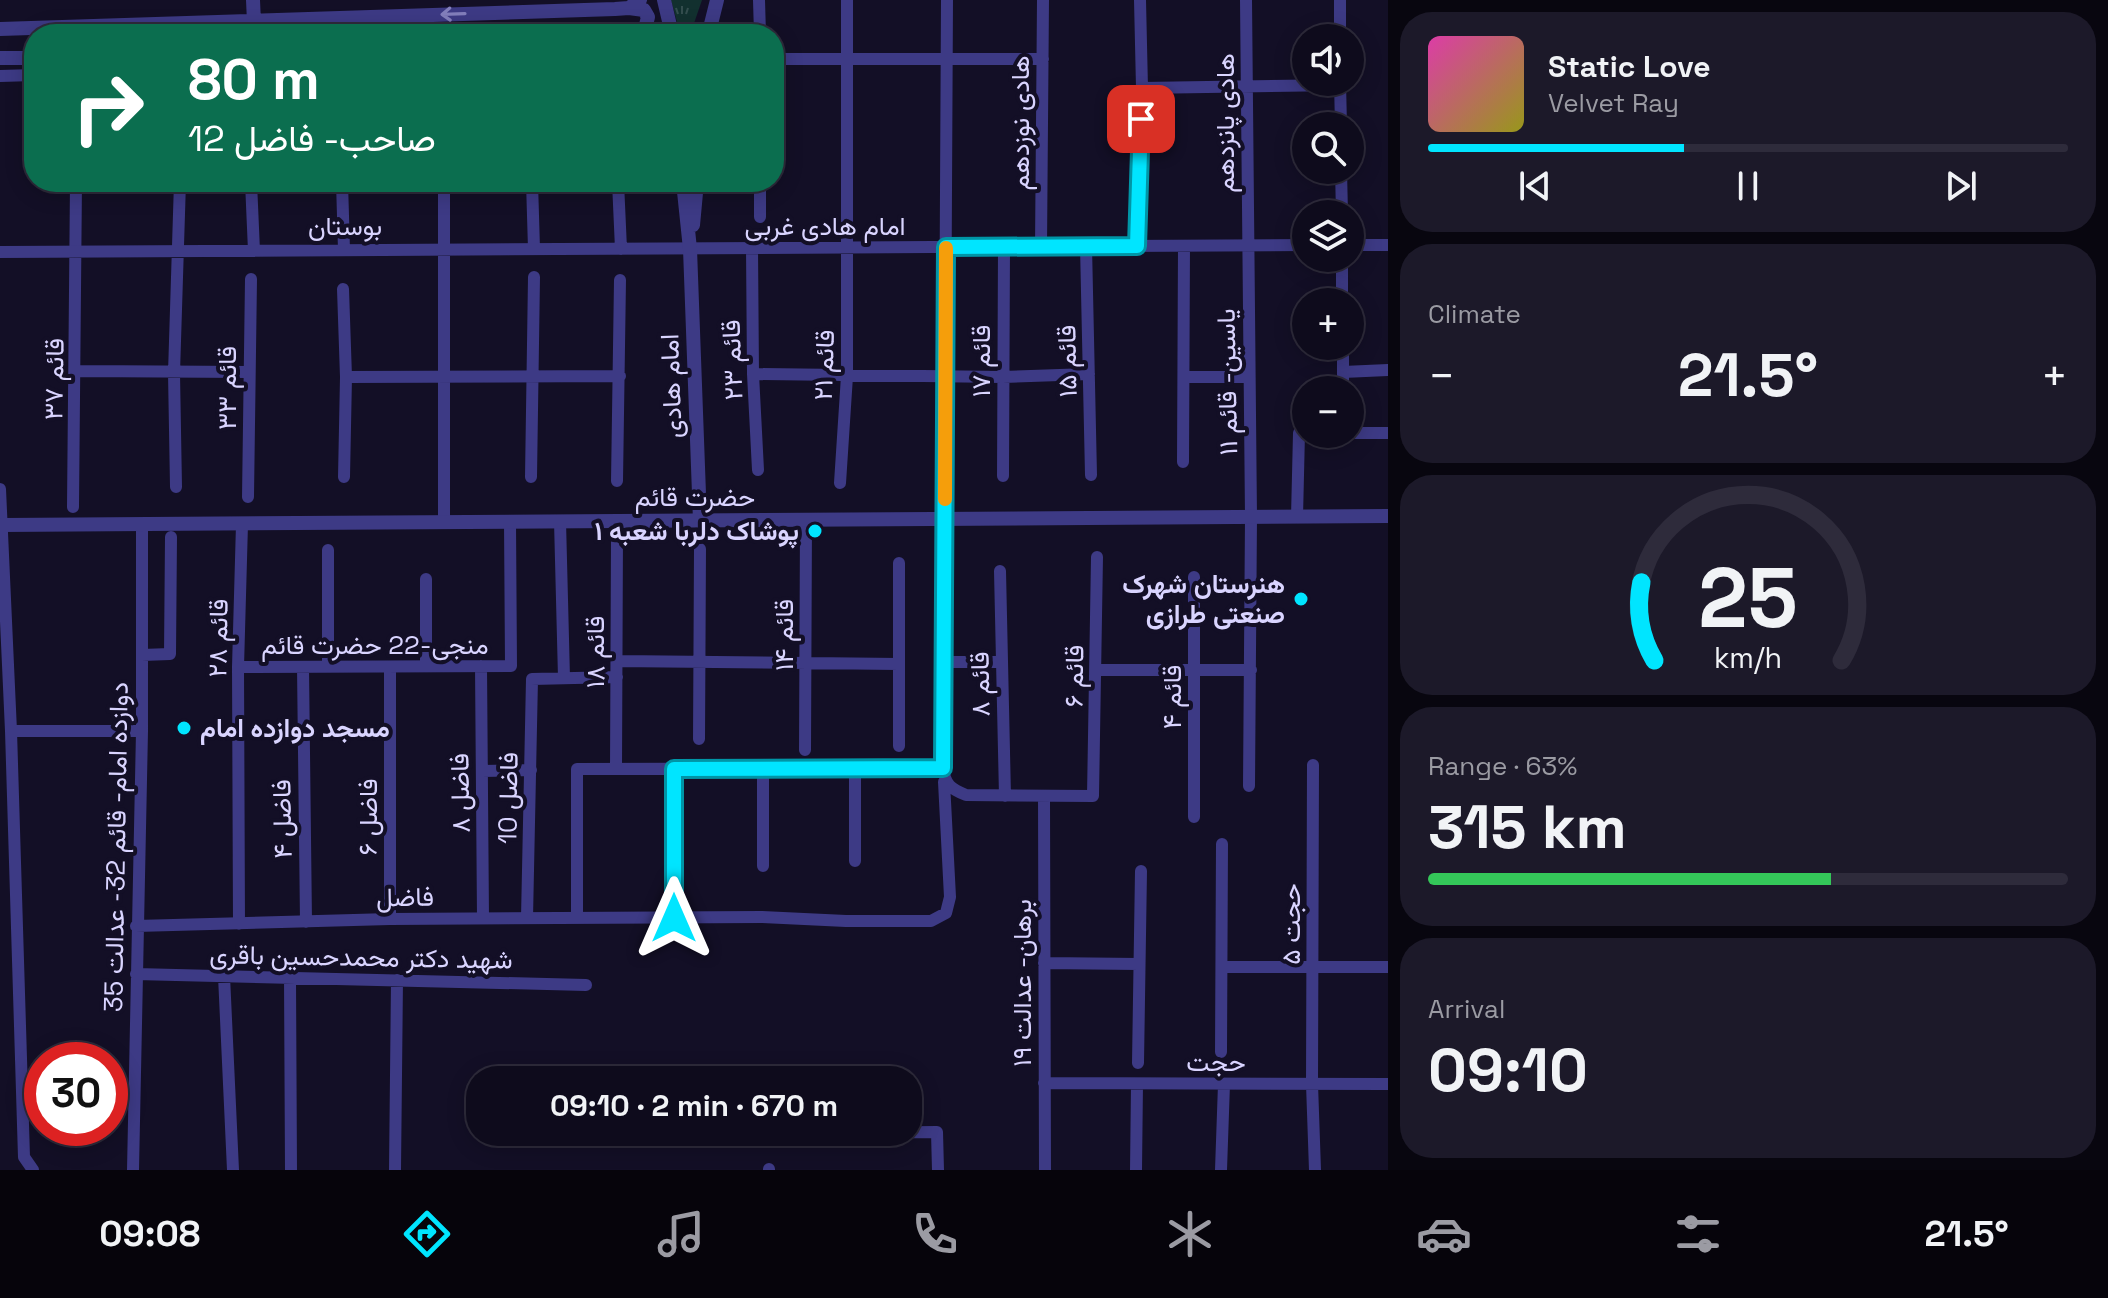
<!DOCTYPE html>
<html lang="en">
<head>
<meta charset="utf-8">
<style>
	:root { --surface:#0e0b1c; --page:#1c1929; --text:#f1f3f6; --muted:#9b9ba3; --line:#2e2b3b; --accent:#00e5ff }
	body { margin:0; font-family:"Space Grotesk",Vazirmatn,sans-serif; background:var(--page); color:var(--text); height:100vh; display:flex; flex-direction:column; font-size:30px; white-space:nowrap }
	* { box-sizing:border-box; margin:0 }
	p { font-size:26px; color:var(--muted) }
	.icon { flex:none; width:44px; height:44px; fill:none; stroke:currentColor; stroke-width:2; stroke-linecap:round; stroke-linejoin:round }
	.map { position:relative; flex:1; overflow:hidden }
	.panel { display:flex; flex-direction:column; gap:12px; padding:12px; background:#08060f; width:720px }
	.panel>* { flex:none }
	.guide { position:absolute; left:24px; top:24px; width:760px; height:168px; border-radius:32px; box-shadow:0 4px 20px #0003,0 0 0 2px var(--line); background:#0b6e4f; color:#fff; overflow:hidden }
	.tools { position:absolute; left:1292px; top:24px; display:grid; gap:16px }
	.tools a { display:grid; place-items:center; width:72px; height:72px; border-radius:50%; background:var(--surface); box-shadow:0 4px 20px #0003,0 0 0 2px var(--line); font-size:40px }
	.speed { position:absolute; left:24px; top:1042px; display:flex; gap:16px; font-size:40px; font-weight:700; text-align:center }
	.speed>* { display:grid; place-content:center; width:104px; height:104px; border-radius:50%; background:var(--surface); box-shadow:0 4px 20px #0003,0 0 0 2px var(--line); line-height:1 }
	.speed .limit { border:12px solid #d22; background:#fff; color:#111 }
	.pin { position:absolute; display:grid; place-items:center; width:68px; height:68px; color:#fff; margin:-34px; border-radius:16px; box-shadow:0 4px 12px #0006 }
	.me { position:absolute; width:88px; margin:-44px; rotate:0deg; stroke-linejoin:round; filter:drop-shadow(0 0 6px #0008) }
	.turn { display:flex; align-items:center; gap:28px; height:168px; padding:0 32px; font-size:36px }
	.turn .icon { width:104px; height:104px; stroke-width:2.5 }
	.turn b { display:block; font-size:56px; line-height:68px }
	.big { font-size:60px; font-weight:800; line-height:1.1 }
	.panel .widget { flex:1; display:flex; flex-direction:column; justify-content:center; gap:12px; min-width:0; padding:0 28px; border-radius:32px; background:var(--page) }
	.panel .dial { align-items:center; gap:0 }
	.dial svg { height:208px; overflow:visible; fill:none; stroke:var(--line); stroke-width:7; stroke-linecap:round; text-anchor:middle }
	.dial text { fill:var(--text); stroke:none }
	.song { display:flex; align-items:center; gap:24px }
	.cover { width:96px; height:96px; border-radius:12px; background:linear-gradient(135deg,hsl(320 70% 55%),hsl(60 70% 35%)) }
	.played { height:8px; border-radius:4px; background:linear-gradient(90deg,var(--accent) 40%,var(--line) 40%) }
	.keys { display:flex; justify-content:space-around; direction:ltr }
	.heat { display:flex; justify-content:space-between; align-items:center; font-size:44px; direction:ltr }
	.charge { height:12px; border-radius:6px; background:linear-gradient(90deg,#34c759 63%,var(--line) 0) }
	.trip { position:absolute; left:466px; top:1066px; width:456px; height:80px; border-radius:32px; background:var(--surface); box-shadow:0 4px 20px #0003,0 0 0 2px var(--line); font-weight:800; line-height:80px; text-align:center }
	.tab-bar { display:flex; height:128px; justify-content:space-around; align-items:center; background:#06040b; color:var(--muted) }
	.tab-bar .icon { width:56px; height:56px }
	.tab-bar .current { color:var(--accent) }
	.tab-bar b { font-size:36px; color:var(--text) }
	main { display:flex; flex:1; min-height:0 }
	.map>svg:first-child { display:block }
	.grass { fill:url(#grass-tufts) }
	.lines { fill:none; stroke-linecap:round; stroke-linejoin:round }
	.minor { stroke:#3d3a85; stroke-width:12 }
	.tertiary { stroke:#3d3a85; stroke-width:14 }
	.oneway { stroke:#837fbc }
	.route-casing { stroke:#0095a6; stroke-width:20 }
	.route { stroke:#00e5ff; stroke-width:14 }
	.slow { stroke:#f59e0b; stroke-width:14 }
	.poi-dot { fill:#00e5ff; stroke:#130f26; stroke-width:3 }
	.labels { text-anchor:middle; stroke-width:8; stroke-linejoin:round; paint-order:stroke }
	.street-label { font-size:26px; fill:#d9d4ff; stroke:#130f26 }
	.poi-label { font-size:26px; font-weight:bold; fill:#d9d4ff; stroke:#130f26; text-anchor:end }
</style>
</head>
<body>
<main>
<div class="map">
<svg width="1388" height="1170" viewBox="0 0 1388 1170">
	<defs>
		<pattern id="grass-tufts" width="24" height="20" patternUnits="userSpaceOnUse" patternTransform="scale(2)"><rect width="24" height="20" fill="#12302f"/><path d="M3 7l-1-3M5 7V3M7 7l1-3M15 17l-1-3M17 17v-4M19 17l1-3" fill="none" stroke="#344d4e"/></pattern>
	</defs>
	<rect width="100%" height="100%" fill="#130f26"/>
	<!-- grass -->
	<path class="grass" d="M671,0H702L692,29L685,32L679,29Z"/>
	<g class="lines">
		<!-- minor -->
		<path class="minor" d="M759,0L760,34
			M947,0L943,768C945,785 951,789 966,795L1093,796L1097,557
			M1246,0L1251,517L1249,786
			M1340,0V38
			M774,59H1043
			M0,76L34,75
			M1340,82L1341,126
			M1142,88L1341,85
			M1341,170L1342,214
			M251,182L254,251
			M342,182L344,250
			M532,182L534,249
			M618,182L621,249
			M760,217V182
			M1350,245H1388
			M1086,246L1091,475
			M1137,246L1142,88L1140,0
			M1041,247L1043,0
			M752,248L753,374L758,470
			M0,252L1306,245
			M1342,258V302
			M343,289L346,377L344,477
			M1343,346V383
			M76,371L249,372
			M1343,372L1388,370
			M753,374L1003,377L1089,374
			M346,377L620,376
			M1184,377H1249
			M1350,433H1388
			M1183,462L1184,246
			M1003,476L1004,247
			M531,477L534,277
			M617,481L620,280
			M840,483L847,376V0
			M176,487L174,373L180,182
			M0,489L11,731L24,1157L33,1170
			M248,497L251,279
			M73,507L76,182
			M1297,517L1299,433H1306
			M560,521L564,678
			M444,522V182
			M328,550V667
			M1000,571L1005,796
			M142,655L170,654L171,537
			M617,661L899,664
			M945,662H1002
			M426,666V579
			M481,666L483,918
			M238,667L511,666L510,522
			M303,667L306,922
			M390,667V919
			M1097,670H1251
			M11,731H142
			M699,739L700,549
			M899,746V563
			M805,750L806,520
			M1313,765L1312,1084L1315,1170
			M616,769L617,535
			M482,771L531,770
			M1044,797L1045,1170
			M1194,817V577
			M855,861V769
			M763,866V769
			M673,917L674,769
			M527,918L532,679L617,677
			M577,918V769L943,768
			M239,924L238,667L242,524
			M136,926L390,919L762,917L846,921H931L946,913L950,897L944,782
			M1044,963L1139,964
			M1222,967H1388
			M136,974L586,985
			M224,976L233,1170
			M290,978L291,1170
			M1221,1052L1222,844
			M1138,1063L1141,871
			M1044,1083L1388,1084
			M829,1133L937,1132L938,1170
			M133,1170L142,731V524
			M395,1170L397,980
			M769,1170V1169
			M1136,1170L1137,1084
			M1221,1170L1224,1084"/>
		<!-- tertiary -->
		<path class="tertiary" d="M253,0L254,22
			M664,0L672,34
			M629,8L644,10L648,17L645,29L638,33
			M0,29L615,9L629,8L640,0
			M617,34L644,33
			M703,34L710,28L717,0
			M0,58H34
			M683,182L690,249L700,521
			M693,225L697,182
			M2,525L1388,516"/>
	</g>
	<!-- one-way arrows -->
	<defs><path id="oneway-shaft" d="M-6 0H5M1.5-3L5.5 0L1.5 3" fill="none" stroke-width="1.6" stroke-linecap="round" stroke-linejoin="round" transform="scale(2)"/></defs>
	<use class="oneway" href="#oneway-shaft" transform="translate(453 14) rotate(178)"/>
	<g class="lines">
		<!-- route casing -->
		<g class="route-casing">
			<path id="route" d="M674,918V769L943,768L946,247L1137,246L1141,119"/>
		</g>
		<!-- route -->
		<use href="#route" class="route"/>
		<!-- slow -->
		<path class="slow" d="M945,499L946,248"/>
	</g>
	<!-- markers -->
	<g class="poi-dot">
		<circle cx="815" cy="531" r="8"/>
		<circle cx="1301" cy="599" r="8"/>
		<circle cx="184" cy="728" r="8"/>
	</g>
	<g class="labels">
		<!-- street labels -->
		<g class="street-label">
			<text transform="translate(1020 123) rotate(-90)" y="9">هادی نوزدهم</text>
			<text transform="translate(1225 123) rotate(-90)" y="9">هادی پانزدهم</text>
			<text x="345" y="235">بوستان</text>
			<text x="825" y="235">امام هادی غربی</text>
			<text transform="translate(732 360) rotate(-92)" y="9">قائم ۲۳</text>
			<text transform="translate(981 361) rotate(-90)" y="9">قائم ۱۷</text>
			<text transform="translate(1067 361) rotate(-91)" y="9">قائم ۱۵</text>
			<text transform="translate(824 365) rotate(-88)" y="9">قائم ۲۱</text>
			<text transform="translate(54 379) rotate(-89)" y="9">قائم ۳۷</text>
			<text transform="translate(1227 382) rotate(-91)" y="9">یاسین- قائم ۱۱</text>
			<text transform="translate(671 386) rotate(-92)" y="9">امام هادی</text>
			<text transform="translate(227 388) rotate(-90)" y="9">قائم ۳۳</text>
			<text x="695" y="506">حضرت قائم</text>
			<text transform="translate(784 635) rotate(-90)" y="9">قائم ۱۴</text>
			<text transform="translate(218 638) rotate(-89)" y="9">قائم ۲۸</text>
			<text x="375" y="654">منجی-22 حضرت قائم</text>
			<text transform="translate(595 652) rotate(-90)" y="9">قائم ۱۸</text>
			<text transform="translate(1074 676) rotate(-89)" y="9">قائم ۶</text>
			<text transform="translate(980 684) rotate(-91)" y="9">قائم ۸</text>
			<text transform="translate(1172 697) rotate(-90)" y="9">قائم ۴</text>
			<text transform="translate(460 793) rotate(-91)" y="9">فاضل ۸</text>
			<text transform="translate(508 798) rotate(-89)" y="9">فاضل 10</text>
			<text transform="translate(368 817) rotate(-90)" y="9">فاضل ۶</text>
			<text transform="translate(282 819) rotate(-91)" y="9">فاضل ۴</text>
			<text transform="translate(116 847) rotate(-89)" y="9">دوازده امام- قائم 32- عدالت 35</text>
			<text transform="translate(405 897) rotate(-1)" y="9">فاضل</text>
			<text transform="translate(1291 924) rotate(-90)" y="9">حجت ۵</text>
			<text transform="translate(361 957) rotate(1)" y="9">شهید دکتر محمدحسین باقری</text>
			<text transform="translate(1022 983) rotate(-90)" y="9">برهان- عدالت ۱۹</text>
			<text x="1216" y="1071">حجت</text>
		</g>
		<!-- poi labels -->
		<g class="poi-label">
			<text x="799" y="540">پوشاک دلربا شعبه ۱</text>
			<text x="1285" y="593">هنرستان شهرک<tspan x="1285" dy="30">صنعتی طرازی</tspan></text>
			<text x="200" y="737" text-anchor="start">مسجد دوازده امام</text>
		</g>
	</g>
</svg>
<div class="tools">
<a><svg class="icon" aria-label="sound" viewBox="0 0 24 24"><path d="M4 9h4l5-4v14l-5-4H4zM17 9q2 3 0 6"/></svg></a>
<a><svg class="icon" aria-label="search" viewBox="0 0 24 24"><circle cx="10" cy="10" r="6"/><path d="M15 15l6 6"/></svg></a>
<a><svg class="icon" aria-label="layers" viewBox="0 0 24 24"><path d="M12 4l9 5-9 5-9-5zM3 14l9 5 9-5"/></svg></a>
<a>+</a>
<a>−</a>
</div>
<div class="speed"><div class="limit">30</div></div>
<div class="pin" style="left:1141px;top:119px;background:#d93025"><svg class="icon" aria-label="arrive" viewBox="0 0 24 24"><path d="M6 21V4h12l-3 4 3 4H6"/></svg></div>
<svg class="me" style="left:674px;top:918px" viewBox="-20 -20 40 40"><path d="M0-17L14 15 0 8-14 15z" fill="#00e5ff" stroke="#fff" stroke-width="4"/></svg>
<div class="trip">09:10 · 2 min · 670 m</div>
<div class="guide">
<div class="turn"><svg class="icon" aria-label="right" viewBox="0 0 24 24"><path d="M7 20v-9h11M14 6l5 5-5 5"/></svg><div><b>80 m</b>صاحب- فاضل 12</div></div>
</div>
</div>
<section class="panel">
<div class="widget">
<div class="song"><i class="cover"></i><div><b>Static Love</b><p>Velvet Ray</p></div></div>
<div class="played"></div>
<div class="keys"><svg class="icon" aria-label="previous" viewBox="0 0 24 24"><path d="M18 5L8 12l10 7zM5 5v14"/></svg><svg class="icon" aria-label="pause" viewBox="0 0 24 24"><path d="M8 5v14M16 5v14"/></svg><svg class="icon" aria-label="next" viewBox="0 0 24 24"><path d="M6 5l10 7-10 7zM19 5v14"/></svg></div>
</div>
<div class="widget"><p>Climate</p>
<div class="heat"><a>−</a><b class="big">21.5°</b><a>+</a></div>
</div>
<div class="widget dial"><svg viewBox="0 0 100 80">
<path d="M14 69A42 42 0 1 1 86 69"/>
<path d="M14 69A42 42 0 0 1 9 39" stroke="#00e5ff"/>
<text x="50" y="56" font-size="32" font-weight="700">25</text>
<text x="50" y="72" font-size="11">km/h</text>
</svg></div>
<div class="widget"><p>Range · 63%</p><b class="big">315 km</b><div class="charge"></div></div>
<div class="widget"><p>Arrival</p><b class="big">09:10</b></div>
</section>
</main>
<nav class="tab-bar">
<b>09:08</b>
<svg class="icon current" aria-label="directions" viewBox="0 0 24 24"><path d="M12 3l9 9-9 9-9-9zM9 14v-3h6M13 9l2 2-2 2"/></svg>
<svg class="icon" aria-label="music" viewBox="0 0 24 24"><path d="M9 18V5l10-2v13"/><circle cx="6" cy="18" r="3"/><circle cx="16" cy="16" r="3"/></svg>
<svg class="icon" aria-label="phone" viewBox="0 0 24 24"><path d="M5 4h4l2 5-3 2q2 4 5 5l2-3 5 2v4C11 20 4 13 5 4z"/></svg>
<svg class="icon" aria-label="climate" viewBox="0 0 24 24"><path d="M12 3v18M4 7l16 10M4 17L20 7"/></svg>
<svg class="icon" aria-label="car" viewBox="0 0 24 24"><path d="M5 17H2v-5l4-1 3-4h7l3 4 3 1v5h-3M9 17h6M6 11h13"/><circle cx="7" cy="17" r="2"/><circle cx="17" cy="17" r="2"/></svg>
<svg class="icon" aria-label="filters" viewBox="0 0 24 24"><path d="M4 7h16M4 17h16"/><circle cx="9" cy="7" r="2"/><circle cx="15" cy="17" r="2"/></svg>
<b>21.5°</b>
</nav>
</body>
</html>
